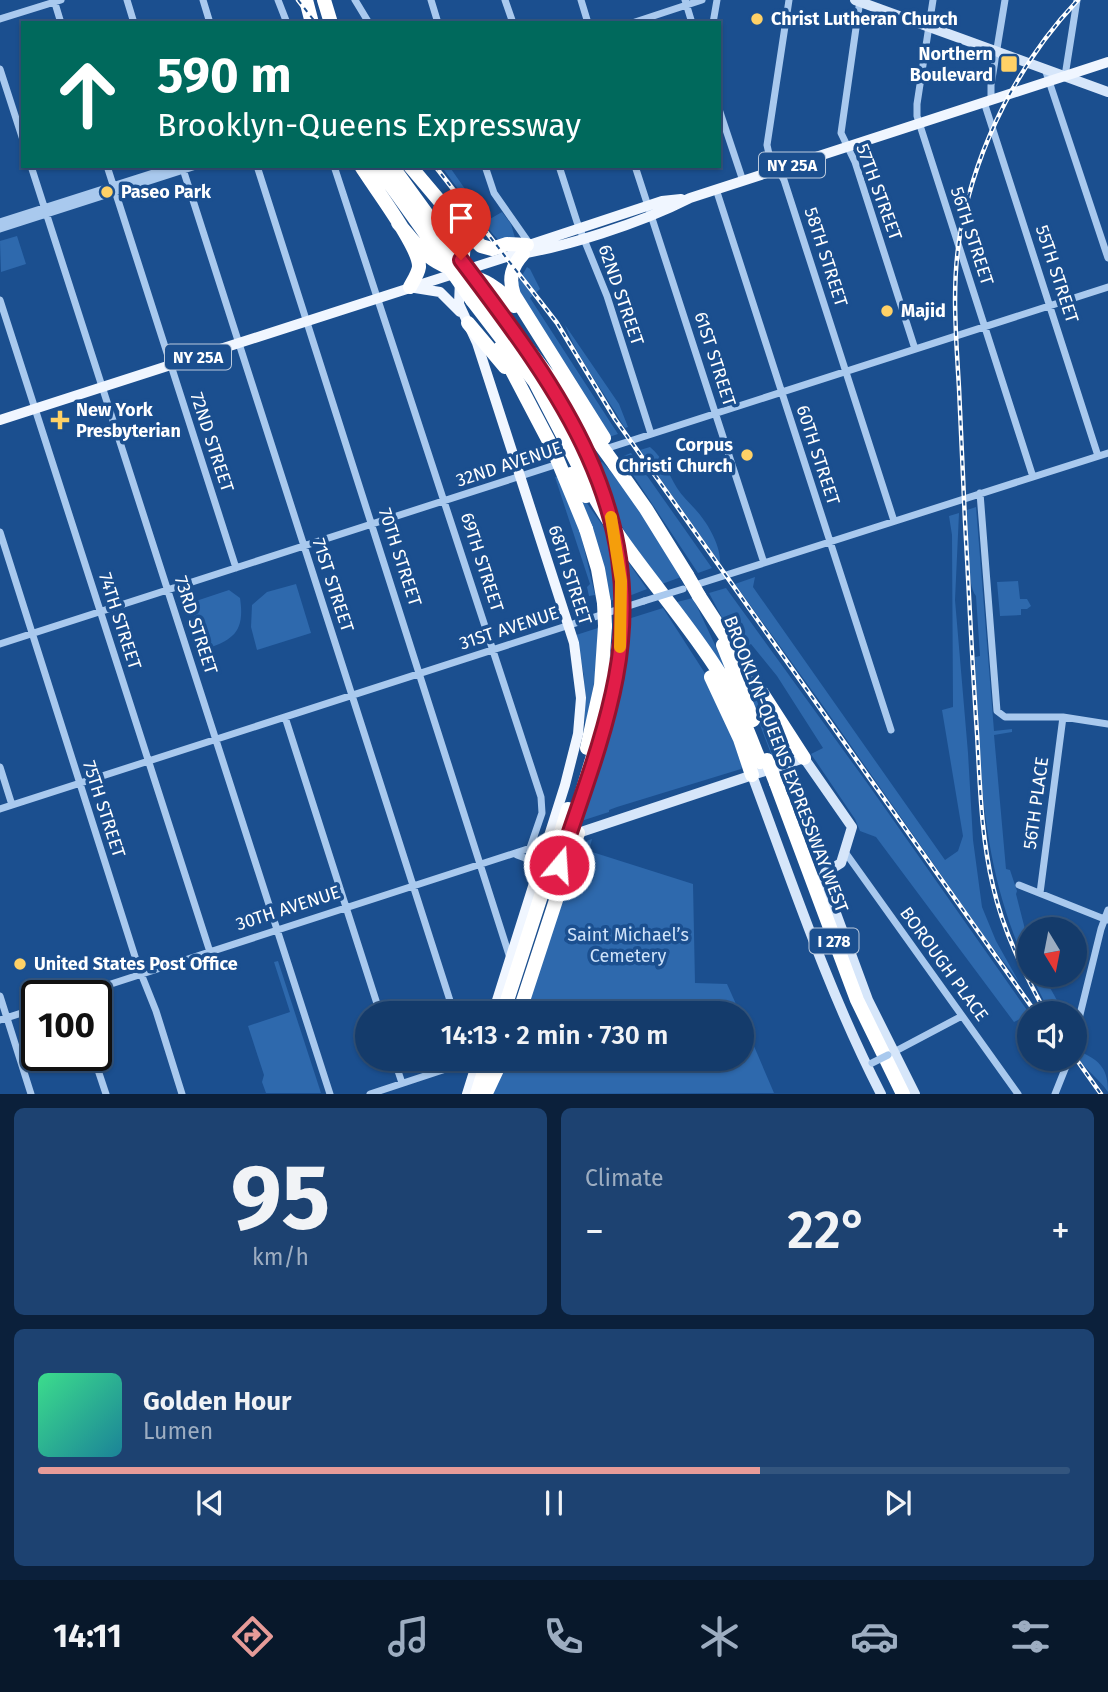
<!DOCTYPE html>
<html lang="en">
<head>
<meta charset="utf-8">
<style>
	:root { --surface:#143b6b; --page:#1d4271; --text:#f1f3f6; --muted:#9dadc1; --line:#33557e; --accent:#e69b98 }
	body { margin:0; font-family:"Fira Sans",sans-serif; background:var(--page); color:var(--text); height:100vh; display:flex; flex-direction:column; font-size:26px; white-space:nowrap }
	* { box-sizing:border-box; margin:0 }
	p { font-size:23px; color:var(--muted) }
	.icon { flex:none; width:38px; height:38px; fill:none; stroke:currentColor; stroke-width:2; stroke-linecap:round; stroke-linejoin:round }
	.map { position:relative; height:1094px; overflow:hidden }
	.panel { display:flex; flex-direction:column; gap:14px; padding:14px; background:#0b203b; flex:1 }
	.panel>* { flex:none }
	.hud { position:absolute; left:21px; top:21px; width:700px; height:147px; border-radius:0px; box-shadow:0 2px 5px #0004,0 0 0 2px var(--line); background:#00695c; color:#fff; overflow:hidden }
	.needle { width:46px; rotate:170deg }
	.fabs { position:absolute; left:1017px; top:917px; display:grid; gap:14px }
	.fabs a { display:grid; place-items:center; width:70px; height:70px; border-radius:50%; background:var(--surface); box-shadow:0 2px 5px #0004,0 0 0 2px var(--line); font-size:35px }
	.speed { position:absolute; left:21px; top:980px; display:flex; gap:14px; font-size:35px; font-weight:700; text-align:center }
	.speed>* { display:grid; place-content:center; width:91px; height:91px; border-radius:50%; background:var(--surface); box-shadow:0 2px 5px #0004,0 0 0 2px var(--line); line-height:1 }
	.speed .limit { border:4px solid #111; border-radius:10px; background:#fff; color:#111 }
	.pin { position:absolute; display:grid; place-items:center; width:60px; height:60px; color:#fff; margin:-72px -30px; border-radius:50% 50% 50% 0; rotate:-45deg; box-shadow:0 0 7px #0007 }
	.pin .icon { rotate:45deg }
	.me { position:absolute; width:77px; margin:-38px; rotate:18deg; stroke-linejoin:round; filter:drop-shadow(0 0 5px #0008) }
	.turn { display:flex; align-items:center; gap:24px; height:147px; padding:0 21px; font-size:32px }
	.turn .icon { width:91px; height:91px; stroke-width:2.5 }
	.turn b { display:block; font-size:49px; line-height:60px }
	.big { font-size:52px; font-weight:600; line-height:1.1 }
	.panel .card { flex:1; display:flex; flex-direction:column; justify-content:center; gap:10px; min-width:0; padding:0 24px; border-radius:10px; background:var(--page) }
	.panel .dial { align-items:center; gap:0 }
	.dial b { font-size:91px; line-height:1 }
	.song { display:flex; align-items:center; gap:21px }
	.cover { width:84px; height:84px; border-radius:10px; background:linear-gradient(135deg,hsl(150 70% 55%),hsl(190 70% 35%)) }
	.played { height:7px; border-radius:4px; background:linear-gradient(90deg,var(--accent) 70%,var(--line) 70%) }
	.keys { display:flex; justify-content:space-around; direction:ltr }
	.heat { display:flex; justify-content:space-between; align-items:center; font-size:38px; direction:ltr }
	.panel .tiles { flex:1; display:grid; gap:14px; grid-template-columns:1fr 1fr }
	.card:last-child { grid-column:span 2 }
	.trip { position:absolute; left:355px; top:1001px; width:399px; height:70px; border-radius:35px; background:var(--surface); box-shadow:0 2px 5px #0004,0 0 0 2px var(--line); font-weight:600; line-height:70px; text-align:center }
	.dock { display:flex; height:112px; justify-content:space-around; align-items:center; background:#08182b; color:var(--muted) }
	.dock .icon { width:49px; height:49px }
	.dock .current { color:var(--accent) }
	.dock b { font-size:32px; color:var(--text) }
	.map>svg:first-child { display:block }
	.green { fill:#2e69ad }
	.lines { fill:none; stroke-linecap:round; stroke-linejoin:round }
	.street { stroke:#a9c9ee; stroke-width:7 }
	.secondary { stroke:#d6e6fa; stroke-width:10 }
	.primary { stroke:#f0f6ff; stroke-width:10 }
	.highway { stroke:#fff; stroke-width:14 }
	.rail-casing { stroke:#fff; stroke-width:4.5 }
	.rail { stroke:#1b4f8f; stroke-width:2; stroke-dasharray:5; stroke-linecap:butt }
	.street-bridge { stroke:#a9c9ee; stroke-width:7 }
	.highway-bridge { stroke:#fff; stroke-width:14 }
	.route-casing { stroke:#92132f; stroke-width:18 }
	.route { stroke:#e11d48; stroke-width:12 }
	.slow { stroke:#f59e0b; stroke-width:12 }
	.poi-dot { fill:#ffd166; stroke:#1b4f8f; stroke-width:2.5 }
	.labels { text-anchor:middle; stroke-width:7; stroke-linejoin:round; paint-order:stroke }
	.shield { fill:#1b4f8f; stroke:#bbcadd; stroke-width:2 }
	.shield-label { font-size:16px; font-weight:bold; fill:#fff }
	.poi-label { font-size:18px; font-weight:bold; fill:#fff; stroke:#1b4f8f; text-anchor:start }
	.street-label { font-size:18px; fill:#fff; stroke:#1b4f8f }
	.park-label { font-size:18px; fill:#cfe3fa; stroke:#1b4f8f }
</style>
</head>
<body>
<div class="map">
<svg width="1108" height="1094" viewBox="0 0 1108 1094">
	<rect width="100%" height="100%" fill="#1b4f8f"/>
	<!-- green -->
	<path class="green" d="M441,166H449L486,219L482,220L478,216Z
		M502,212L511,224L515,238L500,242L483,223Z
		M17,236L26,264L1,272L0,241Z
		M527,267L530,269L540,289L530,298L618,434L609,437L576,380L524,302L517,284Z
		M565,325L619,404L628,427L625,428C619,420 616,412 610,404C594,378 576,354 565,325Z
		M650,447C664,459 668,473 677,488C682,496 689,502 695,509C707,522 721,545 720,563L640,450Z
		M631,453L712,568L698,573L621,457Z
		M602,462C635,494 657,539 681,577L662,584L629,538L587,469Z
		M568,476L647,589L629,596L626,561L616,599L609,601L580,531L595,595L589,596L587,587L590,584L555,477Z
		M976,507L994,731L1012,729V732L994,735L1006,869L1010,870L1017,891L1016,894L1029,945V970C980,867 980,769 975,657L980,656L976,596C966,584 968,528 967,510Z
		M959,513L955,600L968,753L973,840L982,907L996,941L1019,982L984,936L821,703L735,584L755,577L753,587L945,860L958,851L963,836L942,710L953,707L952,535L949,516Z
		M1018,581L1020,599H1027L1031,606L1027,609H1021V615L1000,616L997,582Z
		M296,584L311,633L257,650L251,627L252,605L267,592Z
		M726,588L870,787L1029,1013V1029L1020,1019L1014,1022L876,837L860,831L855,819L811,754L823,748L777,676L751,644L739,650L709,593Z
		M229,590L240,598C245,631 234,640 205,649L190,603Z
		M693,598L732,681L677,602Z
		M663,608L708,678L736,736L742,767L741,769L617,807L609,810V812L578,822C597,763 632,680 628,619Z
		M598,628L595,678L585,730L584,676L576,635Z
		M733,654L796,751L773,759Z
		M592,839L589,851L693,884L695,983L727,984L740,1013H524L581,843Z
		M278,961L321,1093H266L262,1082L264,1075L248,1026L290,1012L274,962Z
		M1031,975H1043L1064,1013H1050Z
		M742,1018L774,1093L492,1094L506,1059H742Z
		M1081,1052C1101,1061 1108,1070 1108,1092C1099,1079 1087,1071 1078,1058Z"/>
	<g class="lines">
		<!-- street -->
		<path class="street" d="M54,0L61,23
			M127,0L134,23
			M203,0L210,23
			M278,0L287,23
			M355,0L369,23
			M431,0L438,23
			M505,0L513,23
			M581,0L588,23
			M685,0L692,23
			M789,0L767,145L769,154L784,180L894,521
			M860,0L841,133L855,162L915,349
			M933,0L917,104V116L1033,477
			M0,19L61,0
			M632,23L702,0
			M713,23L717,0
			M0,69L23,140
			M1045,69L1108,258
			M1065,76L1077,0
			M991,100V85L1005,0
			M984,102L1098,456
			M719,109L743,181
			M31,166L330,1094
			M107,166L236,568
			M182,166L454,1013
			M257,166L510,958
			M334,166L541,797L542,813L530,848
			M485,166L494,193L529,243
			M559,166L577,222L607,296L651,434
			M635,166L764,563
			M716,189L891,730
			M0,222L175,166
			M0,229L196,166
			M0,300L210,952
			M602,450L1108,287
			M980,493L997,711L1005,717H1063L1108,724
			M0,532L138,966L156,1011L182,1094
			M692,586L1108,453
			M0,644L561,463
			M285,717L380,1013
			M0,767L12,805
			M0,809L644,601
			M845,852L1018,1094
			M517,855L533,861L538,871
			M1019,885L1107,920
			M1040,893L1063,717
			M0,996L31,1094
			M74,996L546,843
			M0,1020L37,1008
			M1074,1039L1101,929L1108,910
			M892,1053L962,1016
			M93,1055L106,1094
			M394,1059L402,1083
			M370,1094L470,1061L476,1064
			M1055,1094L1069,1059"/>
		<!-- secondary -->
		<path class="secondary" d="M855,0L1108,92
			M752,775C792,882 828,991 881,1094
			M554,841L804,758L852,827L841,863L825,873L823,878L868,1000L915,1094"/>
		<!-- primary -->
		<path class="primary" d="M523,247L662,201L681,199
			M460,280L459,304L477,343L574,643L581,698L578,734L565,785L493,1013
			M415,288L440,292L460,312
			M0,420L509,256C564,248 641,223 690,198L1108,62
			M467,1094L478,1059"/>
		<!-- highway -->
		<path class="highway" d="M306,0L312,23
			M324,0L331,23
			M361,166C373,186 420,247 419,267C418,274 413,281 410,287
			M377,166L435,247
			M392,166L448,243
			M410,166L459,224L481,246L492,249L507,244L527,245
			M398,223C412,239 423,256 443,265C472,278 492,278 514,306
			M460,226L464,240L462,271
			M523,254C512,266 508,278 514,295L604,438
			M486,294L592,433
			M472,300L535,382L570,449
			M468,323L505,367
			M568,415L585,445
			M615,465L646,509L687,575
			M571,474L586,496
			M586,481C621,551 679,608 720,674C737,702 748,732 760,762
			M586,529L598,569L604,603
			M619,561L622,598
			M699,596L804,758
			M723,645L753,720
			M711,677L740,739L752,775
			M587,748L601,685L605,626
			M776,783L857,1000L903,1094
			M576,812L613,690L622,620
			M503,1013L552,862
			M519,1013L578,833
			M486,1093L502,1059
			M477,1094L488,1059"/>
		<!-- rail casing -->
		<g class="rail-casing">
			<path id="rail" d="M298,0L316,23
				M435,166L557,323L615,419L1036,1013
				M1046,1013C1024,973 1003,931 993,886C981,836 980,785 977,733C972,662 969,592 965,521C963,477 961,432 959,388C956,335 951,282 961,229C977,145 1019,62 1078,0
				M1074,1056L1101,1094"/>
		</g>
		<!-- rail -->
		<use href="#rail" class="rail"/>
		<!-- street-bridge -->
		<path class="street-bridge" d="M644,601L683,589
			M872,1063L888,1055"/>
		<!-- highway-bridge -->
		<path class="highway-bridge" d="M448,243L486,294
			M435,247L472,300
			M500,348L553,449L586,529
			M597,440L615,465
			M585,445L607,502L619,561
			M570,449L586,481
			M687,575L699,596
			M604,603L605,626
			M622,620V598
			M767,760L776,783
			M552,862L568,809"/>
	</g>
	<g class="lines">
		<!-- route casing -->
		<g class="route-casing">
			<path id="route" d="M461,260C558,389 648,506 616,677C604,741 579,803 559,865"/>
		</g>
		<!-- route -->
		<use href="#route" class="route"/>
		<!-- slow -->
		<path class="slow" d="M611,517L621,581L620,647"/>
	</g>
	<!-- markers -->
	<g class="poi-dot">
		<circle cx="757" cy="19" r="7"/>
		<rect x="1000" y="55" width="18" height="18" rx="3.5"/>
		<circle cx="107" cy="192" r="7"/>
		<circle cx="887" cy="311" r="7"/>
		<path d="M56.5 409.5h7v7h7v7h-7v7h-7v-7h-7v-7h7z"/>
		<circle cx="747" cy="455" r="7"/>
		<circle cx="20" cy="964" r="7"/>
	</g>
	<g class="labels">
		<!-- shield labels -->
		<g class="shield">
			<rect x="759" y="152.5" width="66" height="25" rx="5"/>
			<rect x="165" y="344.5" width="66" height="25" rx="5"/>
			<rect x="809.5" y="928.5" width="49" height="25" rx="5"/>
		</g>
		<g class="shield-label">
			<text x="792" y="171">NY 25A</text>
			<text x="198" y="363">NY 25A</text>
			<text x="834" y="947">I 278</text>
		</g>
		<!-- poi labels -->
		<g class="poi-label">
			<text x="771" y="25">Christ Lutheran Church</text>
			<text x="993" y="60" text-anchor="end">Northern<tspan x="993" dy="21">Boulevard</tspan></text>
			<text x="121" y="198">Paseo Park</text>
			<text x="901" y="317">Majid</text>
			<text x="76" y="416">New York<tspan x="76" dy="21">Presbyterian</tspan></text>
			<text x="733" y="451" text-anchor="end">Corpus<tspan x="733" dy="21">Christi Church</tspan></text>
			<text x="34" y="970">United States Post Office</text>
		</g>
		<!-- street labels -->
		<g class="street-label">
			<text transform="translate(879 192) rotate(70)" y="6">57TH STREET</text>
			<text transform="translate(972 236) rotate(72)" y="6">56TH STREET</text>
			<text transform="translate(826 257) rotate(72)" y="6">58TH STREET</text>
			<text transform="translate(1057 274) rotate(72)" y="6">55TH STREET</text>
			<text transform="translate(621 295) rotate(71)" y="6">62ND STREET</text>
			<text transform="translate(715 359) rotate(72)" y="6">61ST STREET</text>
			<text transform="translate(212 442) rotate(72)" y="6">72ND STREET</text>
			<text transform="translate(818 455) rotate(72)" y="6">60TH STREET</text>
			<text transform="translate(509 464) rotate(-18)" y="6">32ND AVENUE</text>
			<text transform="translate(400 557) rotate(72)" y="6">70TH STREET</text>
			<text transform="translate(482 562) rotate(72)" y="6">69TH STREET</text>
			<text transform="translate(570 575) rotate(72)" y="6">68TH STREET</text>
			<text transform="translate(333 585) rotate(72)" y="6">71ST STREET</text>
			<text transform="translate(120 621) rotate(72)" y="6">74TH STREET</text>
			<text transform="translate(196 625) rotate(72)" y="6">73RD STREET</text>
			<text transform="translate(509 628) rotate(-18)" y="6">31ST AVENUE</text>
			<text transform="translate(786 764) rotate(69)" y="6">BROOKLYN-QUEENS EXPRESSWAY WEST</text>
			<text transform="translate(1036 803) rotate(-82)" y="6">56TH PLACE</text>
			<text transform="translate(104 809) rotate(72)" y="6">75TH STREET</text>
			<text transform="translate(288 908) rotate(-18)" y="6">30TH AVENUE</text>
			<text transform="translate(944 964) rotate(54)" y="6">BOROUGH PLACE</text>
		</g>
		<!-- park labels -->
		<g class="park-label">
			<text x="628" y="941">Saint Michael’s<tspan x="628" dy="21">Cemetery</tspan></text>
		</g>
	</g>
</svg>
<div class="fabs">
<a><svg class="needle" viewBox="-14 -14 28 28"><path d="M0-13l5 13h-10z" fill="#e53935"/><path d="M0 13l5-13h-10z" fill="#9dadc1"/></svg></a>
<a><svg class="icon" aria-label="sound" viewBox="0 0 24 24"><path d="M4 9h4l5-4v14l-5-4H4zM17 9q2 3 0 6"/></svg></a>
</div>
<div class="speed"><div class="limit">100</div></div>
<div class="pin" style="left:461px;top:260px;background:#d93025"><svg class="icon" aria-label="arrive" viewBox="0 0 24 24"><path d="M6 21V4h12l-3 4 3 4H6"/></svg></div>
<svg class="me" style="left:559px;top:865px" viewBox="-20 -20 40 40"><circle r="17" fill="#e11d48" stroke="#fff" stroke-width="3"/><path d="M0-11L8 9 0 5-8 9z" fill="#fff"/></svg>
<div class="trip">14:13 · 2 min · 730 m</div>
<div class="hud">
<div class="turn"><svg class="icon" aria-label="ahead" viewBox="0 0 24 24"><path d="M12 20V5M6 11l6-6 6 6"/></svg><div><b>590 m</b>Brooklyn-Queens Expressway</div></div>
</div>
</div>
<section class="panel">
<div class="tiles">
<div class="card dial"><b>95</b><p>km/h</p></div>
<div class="card"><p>Climate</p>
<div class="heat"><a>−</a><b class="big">22°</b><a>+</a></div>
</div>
<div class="card">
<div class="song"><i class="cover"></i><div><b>Golden Hour</b><p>Lumen</p></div></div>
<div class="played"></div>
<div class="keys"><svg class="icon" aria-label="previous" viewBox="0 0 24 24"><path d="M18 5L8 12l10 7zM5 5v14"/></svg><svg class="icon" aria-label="pause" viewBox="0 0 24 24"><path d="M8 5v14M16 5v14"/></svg><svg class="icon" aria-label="next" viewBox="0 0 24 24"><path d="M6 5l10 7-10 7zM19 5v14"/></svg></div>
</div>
</div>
</section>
<nav class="dock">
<b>14:11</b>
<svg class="icon current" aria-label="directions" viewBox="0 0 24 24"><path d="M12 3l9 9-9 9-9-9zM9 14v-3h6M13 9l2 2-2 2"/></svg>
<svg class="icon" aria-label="music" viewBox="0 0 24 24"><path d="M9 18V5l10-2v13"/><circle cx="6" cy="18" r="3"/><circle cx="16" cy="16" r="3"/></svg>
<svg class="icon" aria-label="phone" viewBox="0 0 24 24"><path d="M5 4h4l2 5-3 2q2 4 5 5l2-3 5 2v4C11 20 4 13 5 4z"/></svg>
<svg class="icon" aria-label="climate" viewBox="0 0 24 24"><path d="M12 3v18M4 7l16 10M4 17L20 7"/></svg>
<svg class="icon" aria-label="car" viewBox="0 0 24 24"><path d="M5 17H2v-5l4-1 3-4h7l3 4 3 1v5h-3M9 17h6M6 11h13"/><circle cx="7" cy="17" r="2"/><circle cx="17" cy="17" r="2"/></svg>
<svg class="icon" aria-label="filters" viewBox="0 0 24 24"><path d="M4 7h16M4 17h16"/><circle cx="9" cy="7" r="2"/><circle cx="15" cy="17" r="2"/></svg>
</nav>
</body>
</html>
